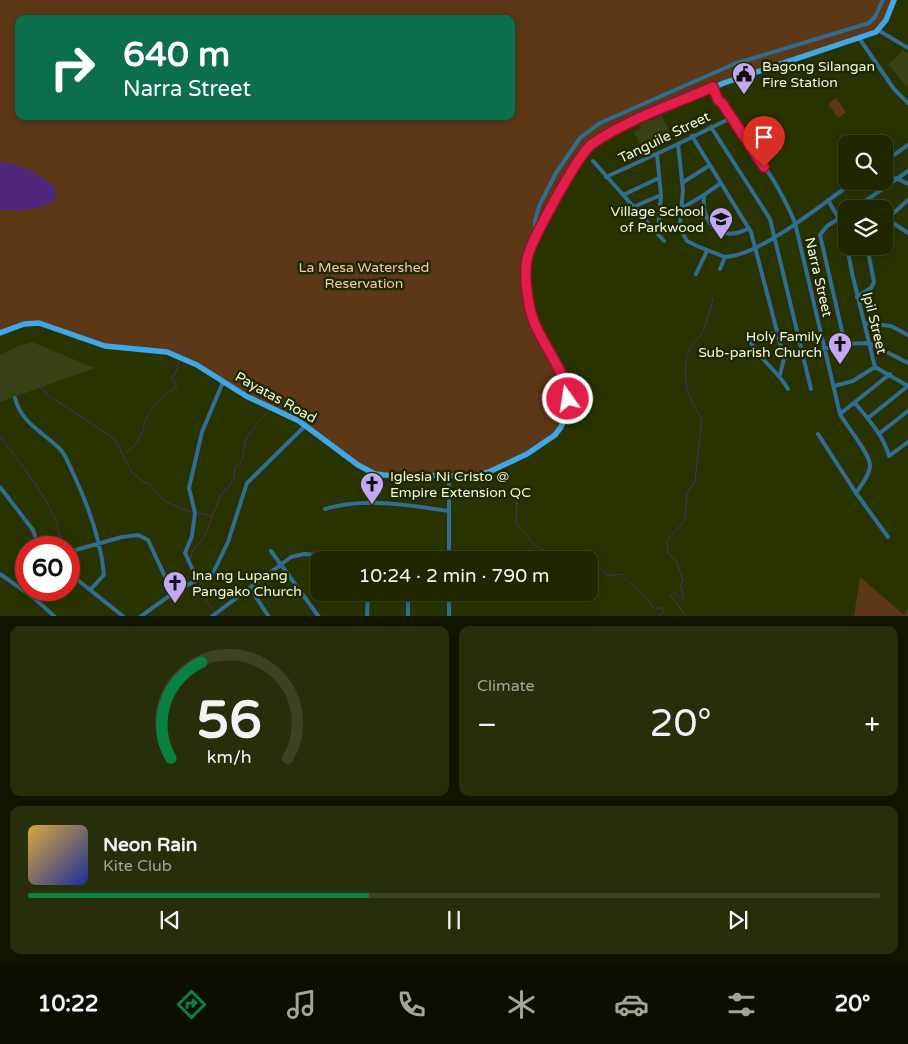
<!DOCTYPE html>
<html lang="en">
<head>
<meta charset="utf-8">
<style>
	:root { --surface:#1f2600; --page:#272e0a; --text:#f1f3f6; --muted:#a1a599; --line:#3c4322; --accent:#0b8043 }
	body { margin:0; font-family:"Varela Round",sans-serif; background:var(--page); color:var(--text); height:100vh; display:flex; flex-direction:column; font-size:19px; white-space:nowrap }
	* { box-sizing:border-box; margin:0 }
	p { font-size:16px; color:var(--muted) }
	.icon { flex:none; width:28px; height:28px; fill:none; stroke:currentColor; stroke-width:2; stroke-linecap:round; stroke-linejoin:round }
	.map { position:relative; height:616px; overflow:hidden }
	.side { display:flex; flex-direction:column; gap:10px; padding:10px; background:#111500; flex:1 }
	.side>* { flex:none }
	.banner { position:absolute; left:15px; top:15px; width:500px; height:105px; border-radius:10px; box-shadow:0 2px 8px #0003,0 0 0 1px var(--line); background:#0b6e4f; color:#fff; overflow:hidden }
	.tools { position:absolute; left:838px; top:135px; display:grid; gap:10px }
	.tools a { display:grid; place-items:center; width:55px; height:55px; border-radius:10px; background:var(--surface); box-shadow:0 2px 8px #0003,0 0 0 1px var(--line); font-size:25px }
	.speed { position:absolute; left:15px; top:536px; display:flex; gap:10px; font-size:25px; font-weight:700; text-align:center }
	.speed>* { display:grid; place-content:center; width:65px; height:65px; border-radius:50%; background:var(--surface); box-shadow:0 2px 8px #0003,0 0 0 1px var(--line); line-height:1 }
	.speed .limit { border:8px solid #d22; background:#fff; color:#111 }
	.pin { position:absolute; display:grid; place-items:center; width:42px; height:42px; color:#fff; margin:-51px -21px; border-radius:50% 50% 50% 0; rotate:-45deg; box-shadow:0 0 5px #0007 }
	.pin .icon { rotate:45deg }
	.me { position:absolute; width:55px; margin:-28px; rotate:347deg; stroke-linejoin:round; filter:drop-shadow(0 0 4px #0008) }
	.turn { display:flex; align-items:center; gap:18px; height:105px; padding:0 25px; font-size:22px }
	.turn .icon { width:65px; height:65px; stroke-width:2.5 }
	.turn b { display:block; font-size:35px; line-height:42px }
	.big { font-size:38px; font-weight:600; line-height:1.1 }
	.side .widget { flex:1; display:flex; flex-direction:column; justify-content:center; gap:8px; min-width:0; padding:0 18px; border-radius:10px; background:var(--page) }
	.side .dial { align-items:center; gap:0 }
	.dial svg { height:130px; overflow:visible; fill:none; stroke:var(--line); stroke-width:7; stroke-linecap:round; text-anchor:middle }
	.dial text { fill:var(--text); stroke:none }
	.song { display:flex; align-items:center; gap:15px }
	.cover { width:60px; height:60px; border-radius:8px; background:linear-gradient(135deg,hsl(40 70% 55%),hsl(230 70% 35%)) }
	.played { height:5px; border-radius:2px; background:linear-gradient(90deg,var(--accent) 40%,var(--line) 40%) }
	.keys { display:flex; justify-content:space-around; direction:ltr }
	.heat { display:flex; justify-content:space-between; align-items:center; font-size:28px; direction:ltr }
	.side .tiles { flex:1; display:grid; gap:10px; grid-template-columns:1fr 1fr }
	.widget:last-child { grid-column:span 2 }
	.trip { position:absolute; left:310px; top:551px; width:288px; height:50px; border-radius:10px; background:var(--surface); box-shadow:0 2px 8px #0003,0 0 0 1px var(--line); font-weight:600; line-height:50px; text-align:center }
	.tabs { display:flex; height:80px; justify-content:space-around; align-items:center; background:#0c0f00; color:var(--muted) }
	.tabs .icon { width:35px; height:35px }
	.tabs .current { color:var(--accent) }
	.tabs b { font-size:22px; color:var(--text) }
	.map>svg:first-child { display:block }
	.built { fill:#374113 }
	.green { fill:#5c3816; fill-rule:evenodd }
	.water { fill:#4f277c }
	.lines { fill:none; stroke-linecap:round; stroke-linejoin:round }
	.stream { stroke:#4f277c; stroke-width:1 }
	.street { stroke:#306c94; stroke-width:4 }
	.primary { stroke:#3fa6e8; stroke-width:5.5 }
	.route-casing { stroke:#92132f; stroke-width:12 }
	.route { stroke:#e11d48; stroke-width:9 }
	.labels { text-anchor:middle; stroke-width:5; stroke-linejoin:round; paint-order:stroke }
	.poi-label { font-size:14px; fill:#f1f9de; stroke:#202802; text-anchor:start }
	.street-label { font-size:14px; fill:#f1f9de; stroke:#202802 }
	.park-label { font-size:14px; fill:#f3c8a5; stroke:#202802 }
</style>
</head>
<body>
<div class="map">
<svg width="908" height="617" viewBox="0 0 908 617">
	<rect width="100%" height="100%" fill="#293300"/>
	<!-- built -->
	<path class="built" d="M902,50L908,53V88L888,64L897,57Z
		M662,115L670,132L649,142L647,140L640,144L634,132L641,128L639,125Z
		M32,342L95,368L0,402V355L21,345Z"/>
	<!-- green -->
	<path class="green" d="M0,0H894L880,28L652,108L639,119L587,148L527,252L525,287L530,312L562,376L566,400L563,417L557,430L546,441L491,471L453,476L375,474L306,425L242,394L197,365L167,352L118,348L34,323L0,333ZM19,19H511V116H19Z
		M836,98L846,112L838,118L828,104Z
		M860,577L904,615L908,608V616H854Z"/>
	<!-- water -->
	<path class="water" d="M0,162C21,163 39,174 55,187L56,197C44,212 18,210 0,210Z"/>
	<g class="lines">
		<!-- stream -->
		<path class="stream" d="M181,354L182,345
			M36,382L49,396L115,439L132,473L144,482L150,484L162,499L168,503L192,512
			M0,436C10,451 22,463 30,478L32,479C43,496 58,516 59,536H61L62,548
			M126,453C132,448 138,443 141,435C144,430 143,424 146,419C152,406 164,394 176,388V382L171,378L175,374L179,361
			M517,499L516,524L535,545L549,553L580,560
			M197,513L213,516
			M26,538L35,541
			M190,559L193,550L204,538L221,494L228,488L234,478L235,467C246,459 242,457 244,446C247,432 262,420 270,409
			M589,563L601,568L607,576L621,574C632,587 646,593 653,608H663L664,611L658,617
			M200,581C199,594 207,603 215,612
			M687,617L670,595L674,593L680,598L684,599L680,585L683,580L677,562L668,553L667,540L685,521L687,493L695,481L702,419C687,398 680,373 690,348C692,342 699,339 702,333C707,322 710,311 713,299"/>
		<!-- street -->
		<path class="street" d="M878,30L908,48
			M859,38L894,89L908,103
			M717,95L718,101L721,103C747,142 778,180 795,223L840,414C847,427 869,452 870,465C870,475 861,485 856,493
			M711,127L770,219L811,389
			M692,136L751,232L784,358L780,375
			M678,144L683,190L680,223L683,234L687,241L697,246L725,257
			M657,154L661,195L658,234
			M593,161L664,241
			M884,162L908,145
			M884,174L890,183
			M606,177L678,144L731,118
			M896,178L908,184
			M682,183L710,165
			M623,195L659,178
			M704,195C704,200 703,207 705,212C711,234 730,239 749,228
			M828,200L839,219L846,241
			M859,205L867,209
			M633,207L661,195
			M682,208L704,195L721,183
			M854,209L908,171
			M884,217L908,233
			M888,218L908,200
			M535,236V220L540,204L556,173L580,138L600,123L734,64L869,23L875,17L883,0
			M847,246L852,273L875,367L908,386
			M720,269L725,257C762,255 823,203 855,181
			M696,274L707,251
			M857,297L871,288L874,282L867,246
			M864,323L891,326L908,335
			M778,333L752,336L750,338V341C758,358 778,371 788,389
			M845,344L820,235L827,226L846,214
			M784,358L845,344L869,343L908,363
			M834,386L853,381L875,367
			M15,398C21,423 43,432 60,449C66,455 69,465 73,473C88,505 101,540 104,575L90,590
			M855,403C869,420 883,435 889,456L908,442
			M840,414L890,374
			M868,418L908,386
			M880,433L908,411
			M818,434L856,493L888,537
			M0,487L33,530L39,548
			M325,509C366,497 407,505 449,511
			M271,551L319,617
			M69,554L72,551L122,537L138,535L148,540L173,594
			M441,560L449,559
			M449,560V476
			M69,573L124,617
			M0,574L33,597L55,617
			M197,579L185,553L192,536L195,513L189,488L202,432L223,382
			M250,588L269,617
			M408,592V617
			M449,592V617
			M140,617C164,600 185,582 212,575L228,542L247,483L306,425
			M211,617L291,557L304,554L403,560
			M367,617L368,592"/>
		<!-- primary -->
		<path class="primary" d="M0,333L24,324L39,323L105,346L167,352L197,365L246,396L299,421L358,465L375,474L384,475L472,476L489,472L527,454L555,435L561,427L565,417L568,399L566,383L544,345L532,315L528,295L526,264L528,254L535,238L578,160L590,145L639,119L724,83L876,32L886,20L894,0"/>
	</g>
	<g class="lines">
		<!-- route casing -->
		<g class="route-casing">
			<path id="route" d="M568,399C567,369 537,341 530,309C527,294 524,274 527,259C530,242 579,153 592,144C626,120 674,104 713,87L718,100L722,103L764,167"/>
		</g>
		<!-- route -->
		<use href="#route" class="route"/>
	</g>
	<!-- icons -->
	<defs>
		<g id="civic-pin" transform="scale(1.25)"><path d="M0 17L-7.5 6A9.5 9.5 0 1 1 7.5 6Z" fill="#c3a7f2" stroke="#202802"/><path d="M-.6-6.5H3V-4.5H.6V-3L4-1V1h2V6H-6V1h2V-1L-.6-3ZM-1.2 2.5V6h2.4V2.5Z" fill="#111"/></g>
		<g id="school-pin" transform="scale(1.25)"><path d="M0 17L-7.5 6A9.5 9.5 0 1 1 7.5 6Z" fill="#c3a7f2" stroke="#202802"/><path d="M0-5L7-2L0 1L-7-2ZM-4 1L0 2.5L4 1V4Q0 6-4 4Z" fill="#111"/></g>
		<g id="church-pin" transform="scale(1.25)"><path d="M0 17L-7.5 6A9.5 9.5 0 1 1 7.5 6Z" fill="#c3a7f2" stroke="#202802"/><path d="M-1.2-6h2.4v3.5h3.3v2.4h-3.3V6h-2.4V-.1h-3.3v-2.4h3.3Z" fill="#111"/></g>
	</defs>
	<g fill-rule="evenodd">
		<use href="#civic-pin" x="744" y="74"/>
		<use href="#school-pin" x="721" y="219"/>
		<use href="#church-pin" x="840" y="344"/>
		<use href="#church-pin" x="372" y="484"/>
		<use href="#church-pin" x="175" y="583"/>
	</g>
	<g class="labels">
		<!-- poi labels -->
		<g class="poi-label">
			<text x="762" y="71">Bagong Silangan<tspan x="762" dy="16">Fire Station</tspan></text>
			<text x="704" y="216" text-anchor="end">Village School<tspan x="704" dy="16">of Parkwood</tspan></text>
			<text x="822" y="341" text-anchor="end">Holy Family<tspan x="822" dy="16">Sub-parish Church</tspan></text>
			<text x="390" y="481">Iglesia Ni Cristo @<tspan x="390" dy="16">Empire Extension QC</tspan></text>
			<text x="192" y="580">Ina ng Lupang<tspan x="192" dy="16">Pangako Church</tspan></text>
		</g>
		<!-- street labels -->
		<g class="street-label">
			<text transform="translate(664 137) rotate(-26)" y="5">Tanguile Street</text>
			<text transform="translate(819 277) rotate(77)" y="5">Narra Street</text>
			<text transform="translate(875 323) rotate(76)" y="5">Ipil Street</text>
			<text transform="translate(276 397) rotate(29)" y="5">Payatas Road</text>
		</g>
		<!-- park labels -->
		<g class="park-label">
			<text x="364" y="272">La Mesa Watershed<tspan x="364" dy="16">Reservation</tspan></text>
		</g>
	</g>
</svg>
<div class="tools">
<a><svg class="icon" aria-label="search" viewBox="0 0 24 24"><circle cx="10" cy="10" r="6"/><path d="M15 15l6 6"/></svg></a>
<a><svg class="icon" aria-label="layers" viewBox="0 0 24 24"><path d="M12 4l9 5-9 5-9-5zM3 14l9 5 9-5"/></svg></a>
</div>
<div class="speed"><div class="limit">60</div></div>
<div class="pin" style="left:764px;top:167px;background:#d93025"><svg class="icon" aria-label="arrive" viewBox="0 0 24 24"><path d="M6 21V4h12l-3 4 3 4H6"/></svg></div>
<svg class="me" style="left:568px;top:399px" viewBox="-20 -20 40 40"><circle r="17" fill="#e11d48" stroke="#fff" stroke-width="3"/><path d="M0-11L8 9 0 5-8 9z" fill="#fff"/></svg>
<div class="trip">10:24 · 2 min · 790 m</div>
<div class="banner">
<div class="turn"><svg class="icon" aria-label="right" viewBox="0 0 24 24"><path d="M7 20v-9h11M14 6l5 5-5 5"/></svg><div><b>640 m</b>Narra Street</div></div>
</div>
</div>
<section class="side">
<div class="tiles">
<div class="widget dial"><svg viewBox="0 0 100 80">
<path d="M14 69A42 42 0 1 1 86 69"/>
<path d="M14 69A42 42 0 0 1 33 10" stroke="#0b8043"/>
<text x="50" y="56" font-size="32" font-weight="700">56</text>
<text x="50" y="72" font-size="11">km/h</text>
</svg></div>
<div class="widget"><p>Climate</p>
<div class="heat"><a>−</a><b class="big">20°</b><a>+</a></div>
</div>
<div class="widget">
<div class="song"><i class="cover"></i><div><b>Neon Rain</b><p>Kite Club</p></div></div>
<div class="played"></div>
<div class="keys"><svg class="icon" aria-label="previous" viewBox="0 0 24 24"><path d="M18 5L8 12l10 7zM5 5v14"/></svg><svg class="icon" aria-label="pause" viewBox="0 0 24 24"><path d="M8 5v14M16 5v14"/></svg><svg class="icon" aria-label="next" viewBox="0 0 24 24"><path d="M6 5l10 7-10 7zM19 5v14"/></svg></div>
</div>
</div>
</section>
<nav class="tabs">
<b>10:22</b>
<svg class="icon current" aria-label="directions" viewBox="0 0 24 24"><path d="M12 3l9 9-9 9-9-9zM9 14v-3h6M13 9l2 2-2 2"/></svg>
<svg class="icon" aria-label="music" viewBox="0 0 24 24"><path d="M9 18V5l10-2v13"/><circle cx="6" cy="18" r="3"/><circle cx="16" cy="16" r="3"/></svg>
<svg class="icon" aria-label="phone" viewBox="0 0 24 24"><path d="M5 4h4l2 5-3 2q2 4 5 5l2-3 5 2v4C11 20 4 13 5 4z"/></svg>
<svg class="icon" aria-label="climate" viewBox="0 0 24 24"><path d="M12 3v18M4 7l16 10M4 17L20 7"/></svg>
<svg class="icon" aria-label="car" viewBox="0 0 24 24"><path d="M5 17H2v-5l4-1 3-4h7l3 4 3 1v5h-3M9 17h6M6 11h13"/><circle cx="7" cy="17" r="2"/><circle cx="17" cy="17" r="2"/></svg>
<svg class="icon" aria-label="filters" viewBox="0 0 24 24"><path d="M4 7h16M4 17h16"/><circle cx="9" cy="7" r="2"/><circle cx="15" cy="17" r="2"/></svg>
<b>20°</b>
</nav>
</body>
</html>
